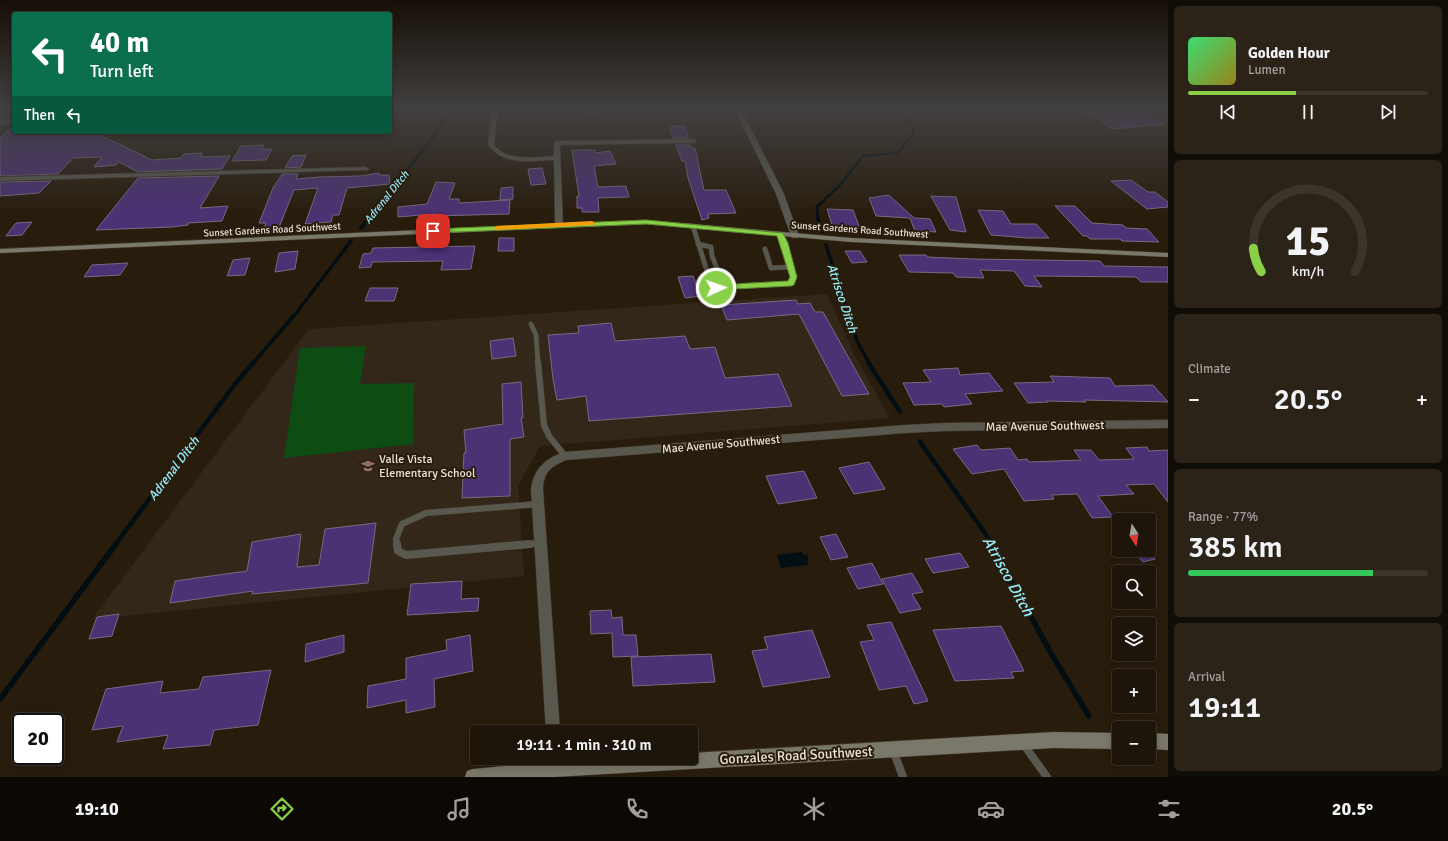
<!DOCTYPE html>
<html lang="en">
<head>
<meta charset="utf-8">
<style>
	:root { --surface:#1e150a; --page:#2b2218; --text:#f1f3f6; --muted:#a19f9c; --line:#3c342b; --accent:#89cf48 }
	body { margin:0; font-family:Signika,sans-serif; background:var(--page); color:var(--text); height:100vh; display:flex; flex-direction:column; font-size:15px; white-space:nowrap }
	* { box-sizing:border-box; margin:0 }
	p { font-size:13px; color:var(--muted) }
	.icon { flex:none; width:22px; height:22px; fill:none; stroke:currentColor; stroke-width:2; stroke-linecap:round; stroke-linejoin:round }
	.map { position:relative; flex:1; overflow:hidden }
	.side { display:flex; flex-direction:column; gap:6px; padding:6px; background:#100c06; width:280px }
	.side>* { flex:none }
	.top-card { position:absolute; left:12px; top:12px; width:380px; height:122px; border-radius:4px; box-shadow:0 2px 10px #0003,0 0 0 1px var(--line); background:#0b6e4f; color:#fff; overflow:hidden }
	.needle { width:26px; rotate:169deg }
	.tools { position:absolute; left:1112px; top:513px; display:grid; gap:8px }
	.tools a { display:grid; place-items:center; width:44px; height:44px; border-radius:4px; background:var(--surface); box-shadow:0 2px 10px #0003,0 0 0 1px var(--line); font-size:20px }
	.speed { position:absolute; left:12px; top:713px; display:flex; gap:8px; font-size:20px; font-weight:700; text-align:center }
	.speed>* { display:grid; place-content:center; width:52px; height:52px; border-radius:50%; background:var(--surface); box-shadow:0 2px 10px #0003,0 0 0 1px var(--line); line-height:1 }
	.speed .limit { border:2px solid #111; border-radius:6px; background:#fff; color:#111 }
	.pin { position:absolute; display:grid; place-items:center; width:34px; height:34px; color:#fff; margin:-17px; border-radius:8px; box-shadow:0 2px 6px #0006 }
	.me { position:absolute; width:44px; margin:-22px; rotate:87deg; stroke-linejoin:round; filter:drop-shadow(0 0 3px #0008) }
	.turn { display:flex; align-items:center; gap:14px; height:84px; padding:0 12px; font-size:18px }
	.turn .icon { width:52px; height:52px; stroke-width:2.5 }
	.turn b { display:block; font-size:28px; line-height:34px }
	.then { display:flex; align-items:center; height:38px; padding:0 12px; background:#0003; gap:8px; font-size:15px }
	.big { font-size:30px; font-weight:600; line-height:1.1 }
	.side .card { flex:1; display:flex; flex-direction:column; justify-content:center; gap:6px; min-width:0; padding:0 14px; border-radius:6px; background:var(--page) }
	.side .dial { align-items:center; gap:0 }
	.dial svg { height:104px; overflow:visible; fill:none; stroke:var(--line); stroke-width:7; stroke-linecap:round; text-anchor:middle }
	.dial text { fill:var(--text); stroke:none }
	.song { display:flex; align-items:center; gap:12px }
	.cover { width:48px; height:48px; border-radius:6px; background:linear-gradient(135deg,hsl(140 70% 55%),hsl(50 70% 35%)) }
	.played { height:4px; border-radius:2px; background:linear-gradient(90deg,var(--accent) 45%,var(--line) 45%) }
	.keys { display:flex; justify-content:space-around; direction:ltr }
	.heat { display:flex; justify-content:space-between; align-items:center; font-size:22px; direction:ltr }
	.charge { height:6px; border-radius:3px; background:linear-gradient(90deg,#34c759 77%,var(--line) 0) }
	.trip { position:absolute; left:470px; top:725px; width:228px; height:40px; border-radius:4px; background:var(--surface); box-shadow:0 2px 10px #0003,0 0 0 1px var(--line); font-weight:600; line-height:40px; text-align:center }
	.menu { display:flex; height:64px; justify-content:space-around; align-items:center; background:#0c0804; color:var(--muted) }
	.menu .icon { width:28px; height:28px }
	.menu .current { color:var(--accent) }
	.menu b { font-size:18px; color:var(--text) }
	main { display:flex; flex:1; min-height:0 }
	.map>svg:first-child { display:block }
	.education { fill:#332719 }
	.green { fill:#0d4d14 }
	.water { fill:#020e11 }
	.lines { fill:none; stroke-linecap:round; stroke-linejoin:round }
	.stream-far3 { stroke:#020e11; stroke-width:2.5 }
	.stream-far2 { stroke:#020e11; stroke-width:3.5 }
	.stream-far1 { stroke:#020e11; stroke-width:4.5 }
	.stream { stroke:#020e11; stroke-width:5.5 }
	.building { fill:#4b3275; stroke:#726d81 }
	.lane-far2-casing { stroke:#433829; stroke-width:5.5 }
	.lane-far1-casing { stroke:#433829; stroke-width:7 }
	.lane-casing { stroke:#433829; stroke-width:8 }
	.street-casing { stroke:#433829; stroke-width:1 }
	.secondary-casing { stroke:#433829; stroke-width:1 }
	.lane-far2 { stroke:#58584f; stroke-width:4.5 }
	.lane-far1 { stroke:#58584f; stroke-width:6 }
	.lane { stroke:#58584f; stroke-width:8 }
	.street { fill:#58584f; fill-rule:evenodd }
	.secondary { fill:#79786a; fill-rule:evenodd }
	.route { fill:#89cf48; stroke:#59872f }
	.slow { fill:#f59e0b }
	.labels { text-anchor:middle; stroke-width:4; stroke-linejoin:round; paint-order:stroke }
	.far-street-label { font-size:10px; fill:#eae1d8; stroke:#281c0d }
	.far-water-label { font-size:11px; font-style:italic; fill:#96ecfa; stroke:#281c0d }
	.street-label { font-size:12px; fill:#eae1d8; stroke:#281c0d }
	.poi-label { font-size:12px; fill:#eae1d8; stroke:#281c0d; text-anchor:start }
	.water-label { font-size:13px; font-style:italic; fill:#96ecfa; stroke:#281c0d }
	.near-street-label { font-size:14px; fill:#eae1d8; stroke:#281c0d }
	.near-water-label { font-size:16px; font-style:italic; fill:#96ecfa; stroke:#281c0d }
</style>
</head>
<body>
<main>
<div class="map">
<svg width="1168" height="777" viewBox="0 0 1168 777">
	<rect width="100%" height="100%" fill="#281c0d"/>
	<!-- education -->
	<path class="education" d="M827,294L854,354L890,418L540,446L518,486L524,576L92,619L309,329Z"/>
	<!-- green -->
	<path class="green" d="M366,346L360,384L414,383L413,444L284,458L300,348Z"/>
	<!-- water -->
	<path class="water" d="M802,552L803,555L807,554L809,561L807,562L808,565L781,568L777,555Z"/>
	<g class="lines">
		<!-- stream-far3 -->
		<path class="stream-far3" d="M367,220L435,135L452,107
			M818,220L817,207L839,186L863,156L897,153L913,135L914,129L905,119L935,110L936,107"/>
		<!-- stream-far2 -->
		<path class="stream-far2" d="M818,219L822,232
			M361,228L368,219
			M826,245L857,341L869,363
			M253,363L297,312L351,241"/>
		<!-- stream-far1 -->
		<path class="stream-far1" d="M868,362L900,412
			M920,442L985,533L992,545
			M115,545L235,384L254,362"/>
		<!-- stream -->
		<path class="stream" d="M991,544L1052,655L1089,716
			M0,699L116,544"/>
	</g>
	<!-- building -->
	<path class="building" d="M1128,107H1135L1165,124L1113,129L1084,111Z
		M14,126V132H94L152,160L181,158L184,154L203,153L200,157L230,156L222,169L138,172L119,162L116,165L94,167L102,157L73,158L58,174L0,176V138Z
		M669,126H685L688,138H673Z
		M264,145L261,150L272,149L266,160L232,161L241,146Z
		M676,145H690L692,148H695L704,190H726L736,213L708,214L709,218L702,220L688,178L685,161H682Z
		M572,150H595V153L610,151L616,164L594,166L598,187L626,186L629,197L598,198L599,212H582V208H577V196H579Z
		M306,155L301,167L285,168L292,156Z
		M542,168L546,184L531,185L528,169Z
		M379,173V175H389L390,184L347,188L339,215H333L331,222L305,224L318,188L294,190L278,230L263,231L266,223H259L273,188L282,174H298L296,179L320,177L360,176Z
		M219,176L200,208L228,206L222,221L188,223V225L172,227L96,230L138,178Z
		M1131,180L1148,192H1155L1168,202V207L1147,209L1111,181Z
		M51,181L39,193L0,196V182Z
		M436,182L455,183L449,199H459V203L510,200L509,214L434,216V214L398,217V207L427,204Z
		M513,187V199L500,200L501,188Z
		M889,195L914,218L930,219L936,232L915,231L910,218L876,216L869,198Z
		M931,196L956,197L966,232L950,230Z
		M1055,206H1075L1092,223L1123,225L1126,228L1147,229L1159,242L1122,241L1120,239H1090L1087,236H1083Z
		M827,209L853,210L860,229L833,228Z
		M978,210L1003,211L1011,224H1036L1049,238H1028L991,235Z
		M32,222L22,235L6,236L16,223Z
		M499,238H514V251H498Z
		M475,246L471,269L441,270L443,261L372,262L371,267L359,268L363,254L371,253L373,248Z
		M298,251L295,269L275,272L279,253Z
		M845,251H860L867,262L852,263Z
		M899,255H926L927,257L973,259L1100,261L1104,266L1168,267V282H1141L1136,277L1034,276L1042,287L1025,286L1014,271L980,270L984,278L956,277L953,273L909,272Z
		M250,258L245,275L227,276L233,260Z
		M128,263L120,275L84,277L92,265Z
		M693,276L701,296L685,298L678,277Z
		M370,288H398L394,301H365Z
		M796,300L798,304L810,303L815,312H823L869,394L842,396L799,314L727,320L721,305Z
		M611,323L615,341L685,336L690,349L715,347L725,378L778,374L792,406L589,421L586,396L557,400L553,379L548,335L579,333L578,326Z
		M513,338L516,356L492,359L490,341Z
		M958,368L960,375L989,373L1003,391L965,394L972,404L944,407L942,404L914,405L903,383L931,382L923,370Z
		M1050,376L1110,378L1115,386L1153,385L1168,402L1084,400L1086,402L1047,401L1048,402L1028,403L1014,383L1054,382Z
		M521,382L523,418H521L524,437L510,439V496L462,498L464,453H466L464,430L503,424L502,384Z
		M977,445L981,450L1010,448L1018,460L1027,459L1029,462L1081,460L1074,450H1091L1099,460L1134,459L1126,448L1147,447L1149,451L1168,450V502L1154,484L1126,485L1134,494L1098,496L1113,517L1092,518L1077,494L1052,495L1054,499L1024,501L1004,469L972,474L953,449Z
		M869,462L885,489L854,494L839,468Z
		M804,471L817,498L778,504L766,476Z
		M376,523L368,583L252,594L253,591L170,603L175,581L247,571L252,542L301,534L297,567L319,565L325,529Z
		M836,534L848,557L831,560L820,537Z
		M1132,550H1147L1155,559L1143,562Z
		M960,553L969,567L933,573L925,559Z
		M872,563L883,584L858,589L847,568Z
		M912,573L923,592L912,594L921,609L900,613L882,579Z
		M462,581L461,599L479,598L478,611L407,615L411,584Z
		M611,610L612,618L622,617L623,635H636L638,656L613,657L612,633L591,634L590,611Z
		M119,614L112,636L89,639L97,617Z
		M891,622L928,701L914,704L906,686L879,690L860,642L874,640L867,625Z
		M1001,626L1024,671L1011,672L1014,678L955,681L933,630Z
		M812,630L830,677L763,687L752,651L768,649L764,637Z
		M344,635V652L305,662L306,644Z
		M470,635L473,671L434,679L435,707L406,713V700L367,708L368,686L406,679V658L447,650L446,640Z
		M711,654L715,682L633,686L631,657Z
		M271,670L258,725L214,730L210,745L163,749L168,735L117,742L123,726L92,730L106,689L163,681L160,693L199,689L203,677Z"/>
	<g class="lines">
		<!-- lane-far2 casing -->
		<g class="lane-far2-casing">
			<path id="lane-far2" d="M693,226L710,281L715,287L791,283L794,277L780,234
				M698,244L711,247L712,256L718,271
				M765,249L771,268L791,267
				M531,324L536,335L538,363"/>
		</g>
		<!-- lane-far1 casing -->
		<g class="lane-far1-casing">
			<path id="lane-far1" d="M538,362L544,425L549,436L565,456
				M397,545L396,539L402,524L426,513L538,504
				M519,545L541,543"/>
		</g>
		<!-- lane casing -->
		<g class="lane-casing">
			<path id="lane" d="M397,544L398,551L406,555L530,544
				M1024,745L1047,777
				M893,750L903,777"/>
		</g>
		<!-- street casing -->
		<g class="street-casing">
			<path id="street" d="M492,107H498L494,145C508,162 534,157 554,156V143L557,141L694,139L697,141L694,143L560,145L563,225L559,227L555,225L554,160C531,161 503,166 488,145Z
				M589,107H595V116L590,115Z
				M680,107H686L688,111L683,112Z
				M734,107H740L784,194L799,236L798,238H792L791,236L776,194Z
				M14,120V124L0,125V121Z
				M366,167L369,169L368,170L0,181V177Z
				M1168,420V428L945,431L905,433L566,460C551,467 544,471 543,489L560,732H546L531,489C534,468 546,458 565,452L905,425L945,423Z
				M547,758H563L564,769L561,774L556,777L551,774Z"/>
		</g>
		<!-- secondary casing -->
		<g class="secondary-casing">
			<path id="secondary" d="M646,220L851,238L1168,253V257L851,242L646,224L0,253V249Z
				M1054,732L1119,733V749L1054,748L554,777H465L467,771L473,769L556,761L612,758H691V753Z
				M1149,733L1168,734V750L1149,749Z"/>
		</g>
		<!-- lane-far2 -->
		<use href="#lane-far2" class="lane-far2"/>
		<!-- lane-far1 -->
		<use href="#lane-far1" class="lane-far1"/>
		<!-- lane -->
		<use href="#lane" class="lane"/>
		<!-- street -->
		<use href="#street" class="street"/>
		<!-- secondary -->
		<use href="#secondary" class="secondary"/>
	</g>
	<!-- sky -->
	<linearGradient id="sky" x2="0" y2="1"><stop stop-color="#160f07"/><stop offset="0.5" stop-color="#424040"/><stop offset="1" stop-color="#424040" stop-opacity="0"/></linearGradient>
	<rect width="1168" height="216" fill="url(#sky)"/>
	<!-- route -->
	<path class="route" d="M646,220L783,233L788,243L797,277L794,285L791,286L716,290L712,288L716,285L788,281L790,277L777,236L646,224L433,233L430,231L433,229Z"/>
	<!-- slow -->
	<path class="slow" d="M592,221L595,223L594,225L497,230L493,228L497,226Z"/>
	<!-- icons -->
	<defs>
		<g id="school-bare" transform="scale(1.08)"><path d="M0-5L7-2L0 1L-7-2ZM-4 1L0 2.5L4 1V4Q0 6-4 4Z" fill="#8d6e63" stroke="#281c0d" stroke-width="2.5" paint-order="stroke"/></g>
	</defs>
	<g fill-rule="evenodd">
		<use href="#school-bare" x="368" y="466"/>
	</g>
	<g class="labels">
		<!-- far-street labels -->
		<g class="far-street-label">
			<text transform="translate(272 229) rotate(-3)" y="4">Sunset Gardens Road Southwest</text>
			<text transform="translate(860 229) rotate(4)" y="4">Sunset Gardens Road Southwest</text>
		</g>
		<!-- far-water labels -->
		<g class="far-water-label">
			<text transform="translate(386 197) rotate(-51)" y="4">Adrenal Ditch</text>
		</g>
		<!-- street labels -->
		<g class="street-label">
			<text transform="translate(1045 426) rotate(-1)" y="4">Mae Avenue Southwest</text>
			<text transform="translate(721 444) rotate(-5)" y="4">Mae Avenue Southwest</text>
		</g>
		<!-- poi labels -->
		<g class="poi-label">
			<text x="379" y="463">Valle Vista<tspan x="379" dy="14">Elementary School</tspan></text>
		</g>
		<!-- water labels -->
		<g class="water-label">
			<text transform="translate(843 298) rotate(72)" y="5">Atrisco Ditch</text>
			<text transform="translate(173 468) rotate(-53)" y="5">Adrenal Ditch</text>
		</g>
		<!-- near-street labels -->
		<g class="near-street-label">
			<text transform="translate(796 755) rotate(-3)" y="5">Gonzales Road Southwest</text>
		</g>
		<!-- near-water labels -->
		<g class="near-water-label">
			<text transform="translate(1009 576) rotate(61)" y="6">Atrisco Ditch</text>
		</g>
	</g>
</svg>
<div class="tools">
<a><svg class="needle" viewBox="-14 -14 28 28"><path d="M0-13l5 13h-10z" fill="#e53935"/><path d="M0 13l5-13h-10z" fill="#a19f9c"/></svg></a>
<a><svg class="icon" aria-label="search" viewBox="0 0 24 24"><circle cx="10" cy="10" r="6"/><path d="M15 15l6 6"/></svg></a>
<a><svg class="icon" aria-label="layers" viewBox="0 0 24 24"><path d="M12 4l9 5-9 5-9-5zM3 14l9 5 9-5"/></svg></a>
<a>+</a>
<a>−</a>
</div>
<div class="speed"><div class="limit">20</div></div>
<div class="pin" style="left:433px;top:231px;background:#d93025"><svg class="icon" aria-label="arrive" viewBox="0 0 24 24"><path d="M6 21V4h12l-3 4 3 4H6"/></svg></div>
<svg class="me" style="left:716px;top:288px" viewBox="-20 -20 40 40"><circle r="17" fill="#89cf48" stroke="#fff" stroke-width="3"/><path d="M0-11L8 9 0 5-8 9z" fill="#fff"/></svg>
<div class="trip">19:11 · 1 min · 310 m</div>
<div class="top-card">
<div class="turn"><svg class="icon" aria-label="left" viewBox="0 0 24 24"><path d="M17 20v-9H6M10 6l-5 5 5 5"/></svg><div><b>40 m</b>Turn left</div></div>
<div class="then">Then<svg class="icon" aria-label="left" viewBox="0 0 24 24"><path d="M17 20v-9H6M10 6l-5 5 5 5"/></svg></div>
</div>
</div>
<section class="side">
<div class="card">
<div class="song"><i class="cover"></i><div><b>Golden Hour</b><p>Lumen</p></div></div>
<div class="played"></div>
<div class="keys"><svg class="icon" aria-label="previous" viewBox="0 0 24 24"><path d="M18 5L8 12l10 7zM5 5v14"/></svg><svg class="icon" aria-label="pause" viewBox="0 0 24 24"><path d="M8 5v14M16 5v14"/></svg><svg class="icon" aria-label="next" viewBox="0 0 24 24"><path d="M6 5l10 7-10 7zM19 5v14"/></svg></div>
</div>
<div class="card dial"><svg viewBox="0 0 100 80">
<path d="M14 69A42 42 0 1 1 86 69"/>
<path d="M14 69A42 42 0 0 1 8 51" stroke="#89cf48"/>
<text x="50" y="56" font-size="32" font-weight="700">15</text>
<text x="50" y="72" font-size="11">km/h</text>
</svg></div>
<div class="card"><p>Climate</p>
<div class="heat"><a>−</a><b class="big">20.5°</b><a>+</a></div>
</div>
<div class="card"><p>Range · 77%</p><b class="big">385 km</b><div class="charge"></div></div>
<div class="card"><p>Arrival</p><b class="big">19:11</b></div>
</section>
</main>
<nav class="menu">
<b>19:10</b>
<svg class="icon current" aria-label="directions" viewBox="0 0 24 24"><path d="M12 3l9 9-9 9-9-9zM9 14v-3h6M13 9l2 2-2 2"/></svg>
<svg class="icon" aria-label="music" viewBox="0 0 24 24"><path d="M9 18V5l10-2v13"/><circle cx="6" cy="18" r="3"/><circle cx="16" cy="16" r="3"/></svg>
<svg class="icon" aria-label="phone" viewBox="0 0 24 24"><path d="M5 4h4l2 5-3 2q2 4 5 5l2-3 5 2v4C11 20 4 13 5 4z"/></svg>
<svg class="icon" aria-label="climate" viewBox="0 0 24 24"><path d="M12 3v18M4 7l16 10M4 17L20 7"/></svg>
<svg class="icon" aria-label="car" viewBox="0 0 24 24"><path d="M5 17H2v-5l4-1 3-4h7l3 4 3 1v5h-3M9 17h6M6 11h13"/><circle cx="7" cy="17" r="2"/><circle cx="17" cy="17" r="2"/></svg>
<svg class="icon" aria-label="filters" viewBox="0 0 24 24"><path d="M4 7h16M4 17h16"/><circle cx="9" cy="7" r="2"/><circle cx="15" cy="17" r="2"/></svg>
<b>20.5°</b>
</nav>
</body>
</html>
